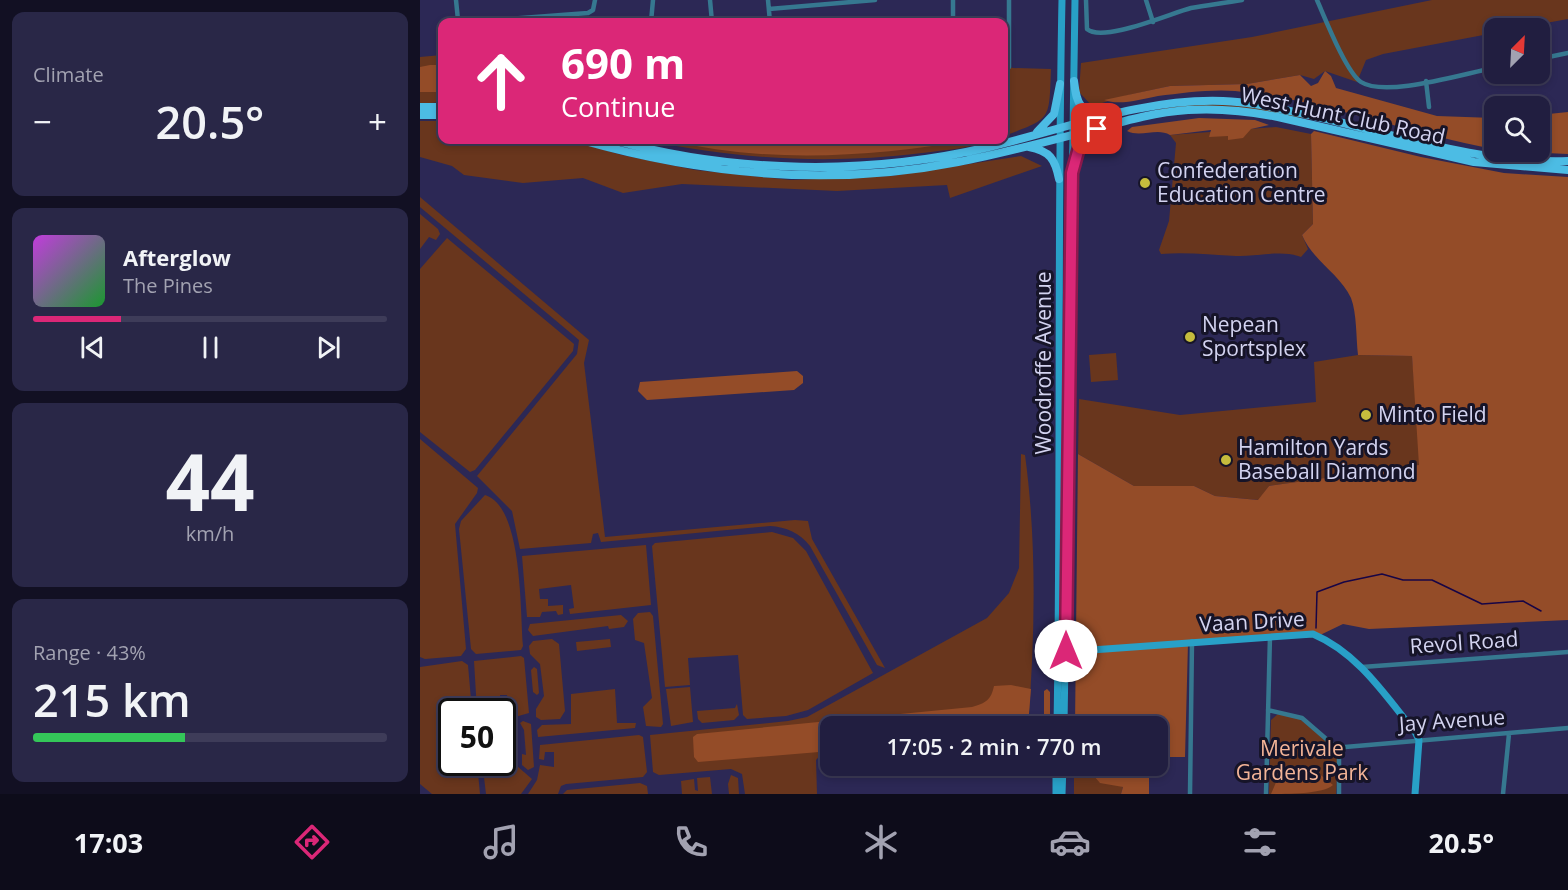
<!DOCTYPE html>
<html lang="en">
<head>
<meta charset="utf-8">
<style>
	:root { --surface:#211e40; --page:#292747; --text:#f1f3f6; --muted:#a2a2b1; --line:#3e3c59; --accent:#db2777 }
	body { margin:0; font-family:"Open Sans",sans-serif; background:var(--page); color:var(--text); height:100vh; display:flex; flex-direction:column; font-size:22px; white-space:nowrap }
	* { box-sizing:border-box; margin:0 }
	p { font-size:20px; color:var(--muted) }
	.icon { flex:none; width:33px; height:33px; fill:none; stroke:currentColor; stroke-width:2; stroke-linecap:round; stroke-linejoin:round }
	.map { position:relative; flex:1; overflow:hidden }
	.sheet { display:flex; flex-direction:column; gap:12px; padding:12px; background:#121023; width:420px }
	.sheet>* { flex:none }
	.top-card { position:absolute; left:18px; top:18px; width:570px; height:126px; border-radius:12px; box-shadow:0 3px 9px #0003,0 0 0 2px var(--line); background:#db2777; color:#fff; overflow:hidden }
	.needle { width:39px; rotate:24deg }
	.buttons { position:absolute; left:1064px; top:18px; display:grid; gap:12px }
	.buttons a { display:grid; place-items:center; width:66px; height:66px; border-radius:12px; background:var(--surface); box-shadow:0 3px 9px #0003,0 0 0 2px var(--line); font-size:30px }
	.speed { position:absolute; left:18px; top:698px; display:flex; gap:12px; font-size:30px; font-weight:700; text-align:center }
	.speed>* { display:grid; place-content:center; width:78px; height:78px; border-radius:50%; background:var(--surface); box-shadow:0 3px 9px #0003,0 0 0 2px var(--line); line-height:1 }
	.speed .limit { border:3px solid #111; border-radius:9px; background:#fff; color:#111 }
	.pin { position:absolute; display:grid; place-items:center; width:51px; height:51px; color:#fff; margin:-26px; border-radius:12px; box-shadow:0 3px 9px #0006 }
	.me { position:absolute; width:66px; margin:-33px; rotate:0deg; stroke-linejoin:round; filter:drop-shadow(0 0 4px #0008) }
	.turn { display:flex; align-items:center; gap:21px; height:126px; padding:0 24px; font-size:27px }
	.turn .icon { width:78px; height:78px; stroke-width:2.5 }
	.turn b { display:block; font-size:42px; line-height:51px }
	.big { font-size:45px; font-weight:600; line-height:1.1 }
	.sheet .card { flex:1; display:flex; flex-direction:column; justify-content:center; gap:9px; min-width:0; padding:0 21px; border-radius:12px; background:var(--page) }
	.sheet .dial { align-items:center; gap:0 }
	.dial b { font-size:78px; line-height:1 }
	.song { display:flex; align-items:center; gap:18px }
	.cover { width:72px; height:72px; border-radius:9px; background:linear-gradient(135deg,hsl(290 70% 55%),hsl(130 70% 35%)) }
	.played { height:6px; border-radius:3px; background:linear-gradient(90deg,var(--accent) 25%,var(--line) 25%) }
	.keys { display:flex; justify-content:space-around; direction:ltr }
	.heat { display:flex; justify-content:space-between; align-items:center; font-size:33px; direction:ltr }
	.charge { height:9px; border-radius:4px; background:linear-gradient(90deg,#34c759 43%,var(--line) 0) }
	.trip { position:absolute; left:400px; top:716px; width:348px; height:60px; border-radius:12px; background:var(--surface); box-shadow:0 3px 9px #0003,0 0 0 2px var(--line); font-weight:600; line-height:60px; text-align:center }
	.menu { display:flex; height:96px; justify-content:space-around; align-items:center; background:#0d0c1a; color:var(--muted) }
	.menu .icon { width:42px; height:42px }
	.menu .active { color:var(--accent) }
	.menu b { font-size:27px; color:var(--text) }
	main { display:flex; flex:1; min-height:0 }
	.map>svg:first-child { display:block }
	.green { fill:#69361d }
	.forest { fill:#944c28 }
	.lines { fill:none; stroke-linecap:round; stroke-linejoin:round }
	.stream { stroke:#170546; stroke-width:1.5 }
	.street { stroke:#367890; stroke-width:4.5 }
	.secondary { stroke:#28a0c7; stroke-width:7 }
	.primary { stroke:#4cbce4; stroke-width:8 }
	.route-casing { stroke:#8e194d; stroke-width:15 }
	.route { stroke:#db2777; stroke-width:10 }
	.poi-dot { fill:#c5bc3d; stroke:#161428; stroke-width:2 }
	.labels { text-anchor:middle; stroke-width:6; stroke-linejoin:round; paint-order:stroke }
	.street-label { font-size:21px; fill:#d3d3f0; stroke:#161428 }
	.poi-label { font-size:21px; fill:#d3d3f0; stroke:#161428; text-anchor:start }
	.park-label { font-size:21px; fill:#f3b497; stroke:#161428 }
</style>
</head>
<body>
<main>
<section class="sheet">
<div class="card"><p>Climate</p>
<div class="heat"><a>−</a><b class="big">20.5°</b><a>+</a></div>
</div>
<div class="card">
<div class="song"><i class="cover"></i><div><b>Afterglow</b><p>The Pines</p></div></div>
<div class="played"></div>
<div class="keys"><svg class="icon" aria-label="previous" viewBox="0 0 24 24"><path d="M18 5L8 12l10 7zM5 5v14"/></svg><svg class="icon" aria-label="pause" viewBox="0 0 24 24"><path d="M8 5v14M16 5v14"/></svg><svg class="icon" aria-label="next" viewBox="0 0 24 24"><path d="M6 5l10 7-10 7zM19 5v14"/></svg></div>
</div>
<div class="card dial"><b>44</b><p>km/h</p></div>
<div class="card"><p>Range · 43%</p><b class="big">215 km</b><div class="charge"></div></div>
</section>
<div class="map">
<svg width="1148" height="794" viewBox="0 0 1148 794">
	<rect width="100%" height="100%" fill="#2c2855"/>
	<!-- green -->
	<path class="green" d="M1012,0H1148V19L1098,28H1074V33L963,54L946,60L937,82L905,71L894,79L880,75L827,84L750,86L709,95L672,106L659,92L661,63L832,37Z
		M22,55V102L0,104V57Z
		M584,65L593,68L631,69C629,121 632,118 584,136Z
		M779,103L836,107L895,120L851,113L735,110Z
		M0,121H22V140H148L202,155L275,170L371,180L471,176L601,156L622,166L530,198L527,185L417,191L262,184L203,193L163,178L103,183L44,175L32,166L0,157Z
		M856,127L891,134L893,224L882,235L888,249L881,257C861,249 837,257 816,256C791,255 767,252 741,254L739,250L749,221L756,143L750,135Z
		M224,140H574C552,148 526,150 502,153C404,165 320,159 224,140Z
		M0,197L169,340L164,363L185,537L375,520L388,521L392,539L465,668L457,665L390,546C380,533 366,527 350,526L181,542L178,533L173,534L171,543L100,549L92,511L57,476L157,354L159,340L0,207Z
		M0,214L18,229L20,234L16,240L9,237L0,249Z
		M27,238L154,344L153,351L55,470L50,472L0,432V269Z
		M696,353L698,380L671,382L669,355Z
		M938,355L992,356L1000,449L999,466L849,486L839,500L795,496L774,486H714L658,454L659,399L760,415L896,402L894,362Z
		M0,439L58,488L57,493L35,524L46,649L41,656L5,659L0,657Z
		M601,454L605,455C617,543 615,637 608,726H411V751H404L396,760L397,794H325L322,774L311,769L239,775L233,772L230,735L368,721L387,717L567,618L589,593L599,568Z
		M65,495C103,506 100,612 103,646L101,650L56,654L51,649L39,529L41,521Z
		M352,532L373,538L386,551L453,673L388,710L366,716L327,719L323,715L318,655L268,658L270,685L245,687L232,546L235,543Z
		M226,545L231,605L150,614L149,609L154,608L151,585L119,589L120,599H128V606L143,605V614L138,615L136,611L122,612L120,617H107L102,556Z
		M230,612L233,616L243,724L241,727L226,726L223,707L232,698L224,643L215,640L213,619L218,613Z
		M201,615L208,621L204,627L189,629L188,626L113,636L108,630L110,624Z
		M132,639L139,644L145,711L140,719L121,720L116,717V709L124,696L120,664L110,654L109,646L113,641Z
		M190,639L191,647L157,651L156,642Z
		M101,656L104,658L109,713L95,717L97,714L96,708H89L87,695H80L81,709L57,711L54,661Z
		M42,661L48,665L52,711H32V762H57L60,794H12L0,784V667Z
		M114,667L117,669L119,693L117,695L113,692L111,670Z
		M270,687L273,722L251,726L246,689Z
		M195,689L197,723H216L215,728L118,737L117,730L122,725L151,724V694Z
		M317,704L319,715L314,720L282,723L278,719L277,711L315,708Z
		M858,714L878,718L907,739L914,749L918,756L916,794H849L851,720Z
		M84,716H89L94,720L97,766L112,779L101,794H66L63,769L66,765L91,764L90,751L94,747L93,740H89L88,735H84Z
		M103,721L111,724L114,767L108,770L102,765V754L106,755L104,730L100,723Z
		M219,735L223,737L227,772L223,777L146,784L141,786L138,794H108L117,780L120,765L134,767V752H125L124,760L119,759L120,745Z
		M654,765H668V769L703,787L701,794H654Z
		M311,775L318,778L319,794H309L308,784Z
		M290,777L292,794H262L261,781L274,779L275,790L278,791L277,778Z
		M220,783L227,786L228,794H143L147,790Z"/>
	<!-- forest -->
	<path class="forest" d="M10,65H22V92H0V67Z
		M905,71L911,76L916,88L1017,116L1074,118V149C987,133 903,100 815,91C791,89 762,93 738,96C721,99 700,106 684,100L750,86L827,84L880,75L891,86L898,83Z
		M1148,112V154L1103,152H1119V115Z
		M779,118L835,120L849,125L831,129L823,138L808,140V136L789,137L791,130L750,135C737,127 721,138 707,131L712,127Z
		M894,131L1001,157L1084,173L1148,177V620L949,629L923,624L896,637L768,643L765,757H738V726H655L658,454L714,486H774L795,496L838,500L849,486L999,465L992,356L938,355C936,338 937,314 931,298C920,274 893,261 882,235L893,224L891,134Z
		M248,140H278L292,144L342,146H360L385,140L474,142L551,140C451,157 348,164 248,140Z
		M377,371L383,376V383L374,390L227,400L218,391L220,382Z
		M591,685L611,689L608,726H411V751L278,762L274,757L273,737L277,734L552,707C566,703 571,700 574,686Z
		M627,689L630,692V726H624V691Z
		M668,765H729V794H701L703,787L680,783L668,769Z
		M877,772H897L913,785C904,794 866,794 851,794L857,780Z"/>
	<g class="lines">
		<!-- stream -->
		<path class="stream" d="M896,628L897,592L924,582L962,574L983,580H1012L1062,604L1103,601L1121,611"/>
		<!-- street -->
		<path class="street" d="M36,0L38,20L41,22
			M290,0L292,22
			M348,0L350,22
			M533,0V22
			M666,0L667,29C683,43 751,13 771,8C788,5 805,3 822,0
			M726,0L733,22
			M897,0C905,18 926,72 941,82C966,98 1045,73 1074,68
			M349,9L455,0
			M46,22L168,13L173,10L175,0
			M231,22L233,0
			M1119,59L1148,53
			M589,67V0
			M1006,81L1009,107
			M942,667L1148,652
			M848,710L882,718L919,750V794
			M919,750L925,747L1148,728
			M770,794L772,641
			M846,794L850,636
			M1083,794L1089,734"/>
		<!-- secondary -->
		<path class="secondary" d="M644,652L893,634C938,653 965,695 995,732L999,740L995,794
			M637,726C641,484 637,242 642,0
			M644,726L655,0
			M636,794V765
			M642,794L643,765"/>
		<!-- primary -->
		<path class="primary" d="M654,81C657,107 660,110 685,116
			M0,107H22
			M0,115H22
			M617,132L634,114L640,84
			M161,140C284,175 412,187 538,162C585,153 632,140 679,128C708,120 737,112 768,110C798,108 828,111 858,117L1054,162L1148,170
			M193,140C314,173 446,176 569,147C645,129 723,98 803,101C834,102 864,110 894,116C977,135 1062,164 1148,161
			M609,147C630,151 635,159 639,179
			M652,173L660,144L674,131"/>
	</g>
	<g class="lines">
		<!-- route casing -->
		<g class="route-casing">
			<path id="route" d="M646,651L652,173L660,144L677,129"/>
		</g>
		<!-- route -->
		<use href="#route" class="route"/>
	</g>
	<!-- markers -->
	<g class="poi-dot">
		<circle cx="725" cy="183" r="6"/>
		<circle cx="770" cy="337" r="6"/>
		<circle cx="946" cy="415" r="6"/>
		<circle cx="806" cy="460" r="6"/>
	</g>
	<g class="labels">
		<!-- street labels -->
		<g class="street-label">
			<text transform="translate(923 116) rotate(12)" y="7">West Hunt Club Road</text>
			<text transform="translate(624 363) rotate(-90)" y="7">Woodroffe Avenue</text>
			<text transform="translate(832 622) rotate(-3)" y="7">Vaan Drive</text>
			<text transform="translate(1044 643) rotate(-4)" y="7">Revol Road</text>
			<text transform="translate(1032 721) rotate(-4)" y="7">Jay Avenue</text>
		</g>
		<!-- poi labels -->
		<g class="poi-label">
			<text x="737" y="178">Confederation<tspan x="737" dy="24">Education Centre</tspan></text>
			<text x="782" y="332">Nepean<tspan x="782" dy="24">Sportsplex</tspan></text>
			<text x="958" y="422">Minto Field</text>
			<text x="818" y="455">Hamilton Yards<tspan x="818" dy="24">Baseball Diamond</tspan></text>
		</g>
		<!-- park labels -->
		<g class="park-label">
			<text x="882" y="756">Merivale<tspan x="882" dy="24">Gardens Park</tspan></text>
		</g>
	</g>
</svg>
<div class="buttons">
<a><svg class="needle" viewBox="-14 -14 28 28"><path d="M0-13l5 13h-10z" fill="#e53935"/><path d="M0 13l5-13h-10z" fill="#a2a2b1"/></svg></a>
<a><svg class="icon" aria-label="search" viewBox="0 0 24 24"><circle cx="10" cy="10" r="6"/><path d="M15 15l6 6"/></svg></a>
</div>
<div class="speed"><div class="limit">50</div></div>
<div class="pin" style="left:677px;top:129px;background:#d93025"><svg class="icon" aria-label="arrive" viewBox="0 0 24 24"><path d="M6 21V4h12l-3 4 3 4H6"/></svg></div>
<svg class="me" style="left:646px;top:651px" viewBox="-20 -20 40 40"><circle r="19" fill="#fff"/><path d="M0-13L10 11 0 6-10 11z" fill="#db2777"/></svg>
<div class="trip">17:05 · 2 min · 770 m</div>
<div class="top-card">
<div class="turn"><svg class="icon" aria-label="ahead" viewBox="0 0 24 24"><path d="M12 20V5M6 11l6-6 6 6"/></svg><div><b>690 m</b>Continue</div></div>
</div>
</div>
</main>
<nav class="menu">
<b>17:03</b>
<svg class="icon active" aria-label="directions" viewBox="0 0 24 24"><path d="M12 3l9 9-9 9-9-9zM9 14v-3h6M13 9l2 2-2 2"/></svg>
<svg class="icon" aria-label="music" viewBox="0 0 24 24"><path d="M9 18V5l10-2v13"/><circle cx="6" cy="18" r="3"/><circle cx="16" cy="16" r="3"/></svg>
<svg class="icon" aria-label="phone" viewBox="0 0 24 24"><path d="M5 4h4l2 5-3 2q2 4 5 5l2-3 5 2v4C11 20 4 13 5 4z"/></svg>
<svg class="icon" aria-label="climate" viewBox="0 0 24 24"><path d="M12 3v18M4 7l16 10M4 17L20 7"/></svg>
<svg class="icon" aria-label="car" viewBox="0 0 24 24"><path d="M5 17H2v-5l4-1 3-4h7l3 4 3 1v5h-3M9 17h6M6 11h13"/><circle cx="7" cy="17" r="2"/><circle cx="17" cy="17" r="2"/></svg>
<svg class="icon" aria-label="filters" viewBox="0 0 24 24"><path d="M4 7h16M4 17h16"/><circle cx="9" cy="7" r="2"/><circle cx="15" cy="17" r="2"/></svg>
<b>20.5°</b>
</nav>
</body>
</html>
